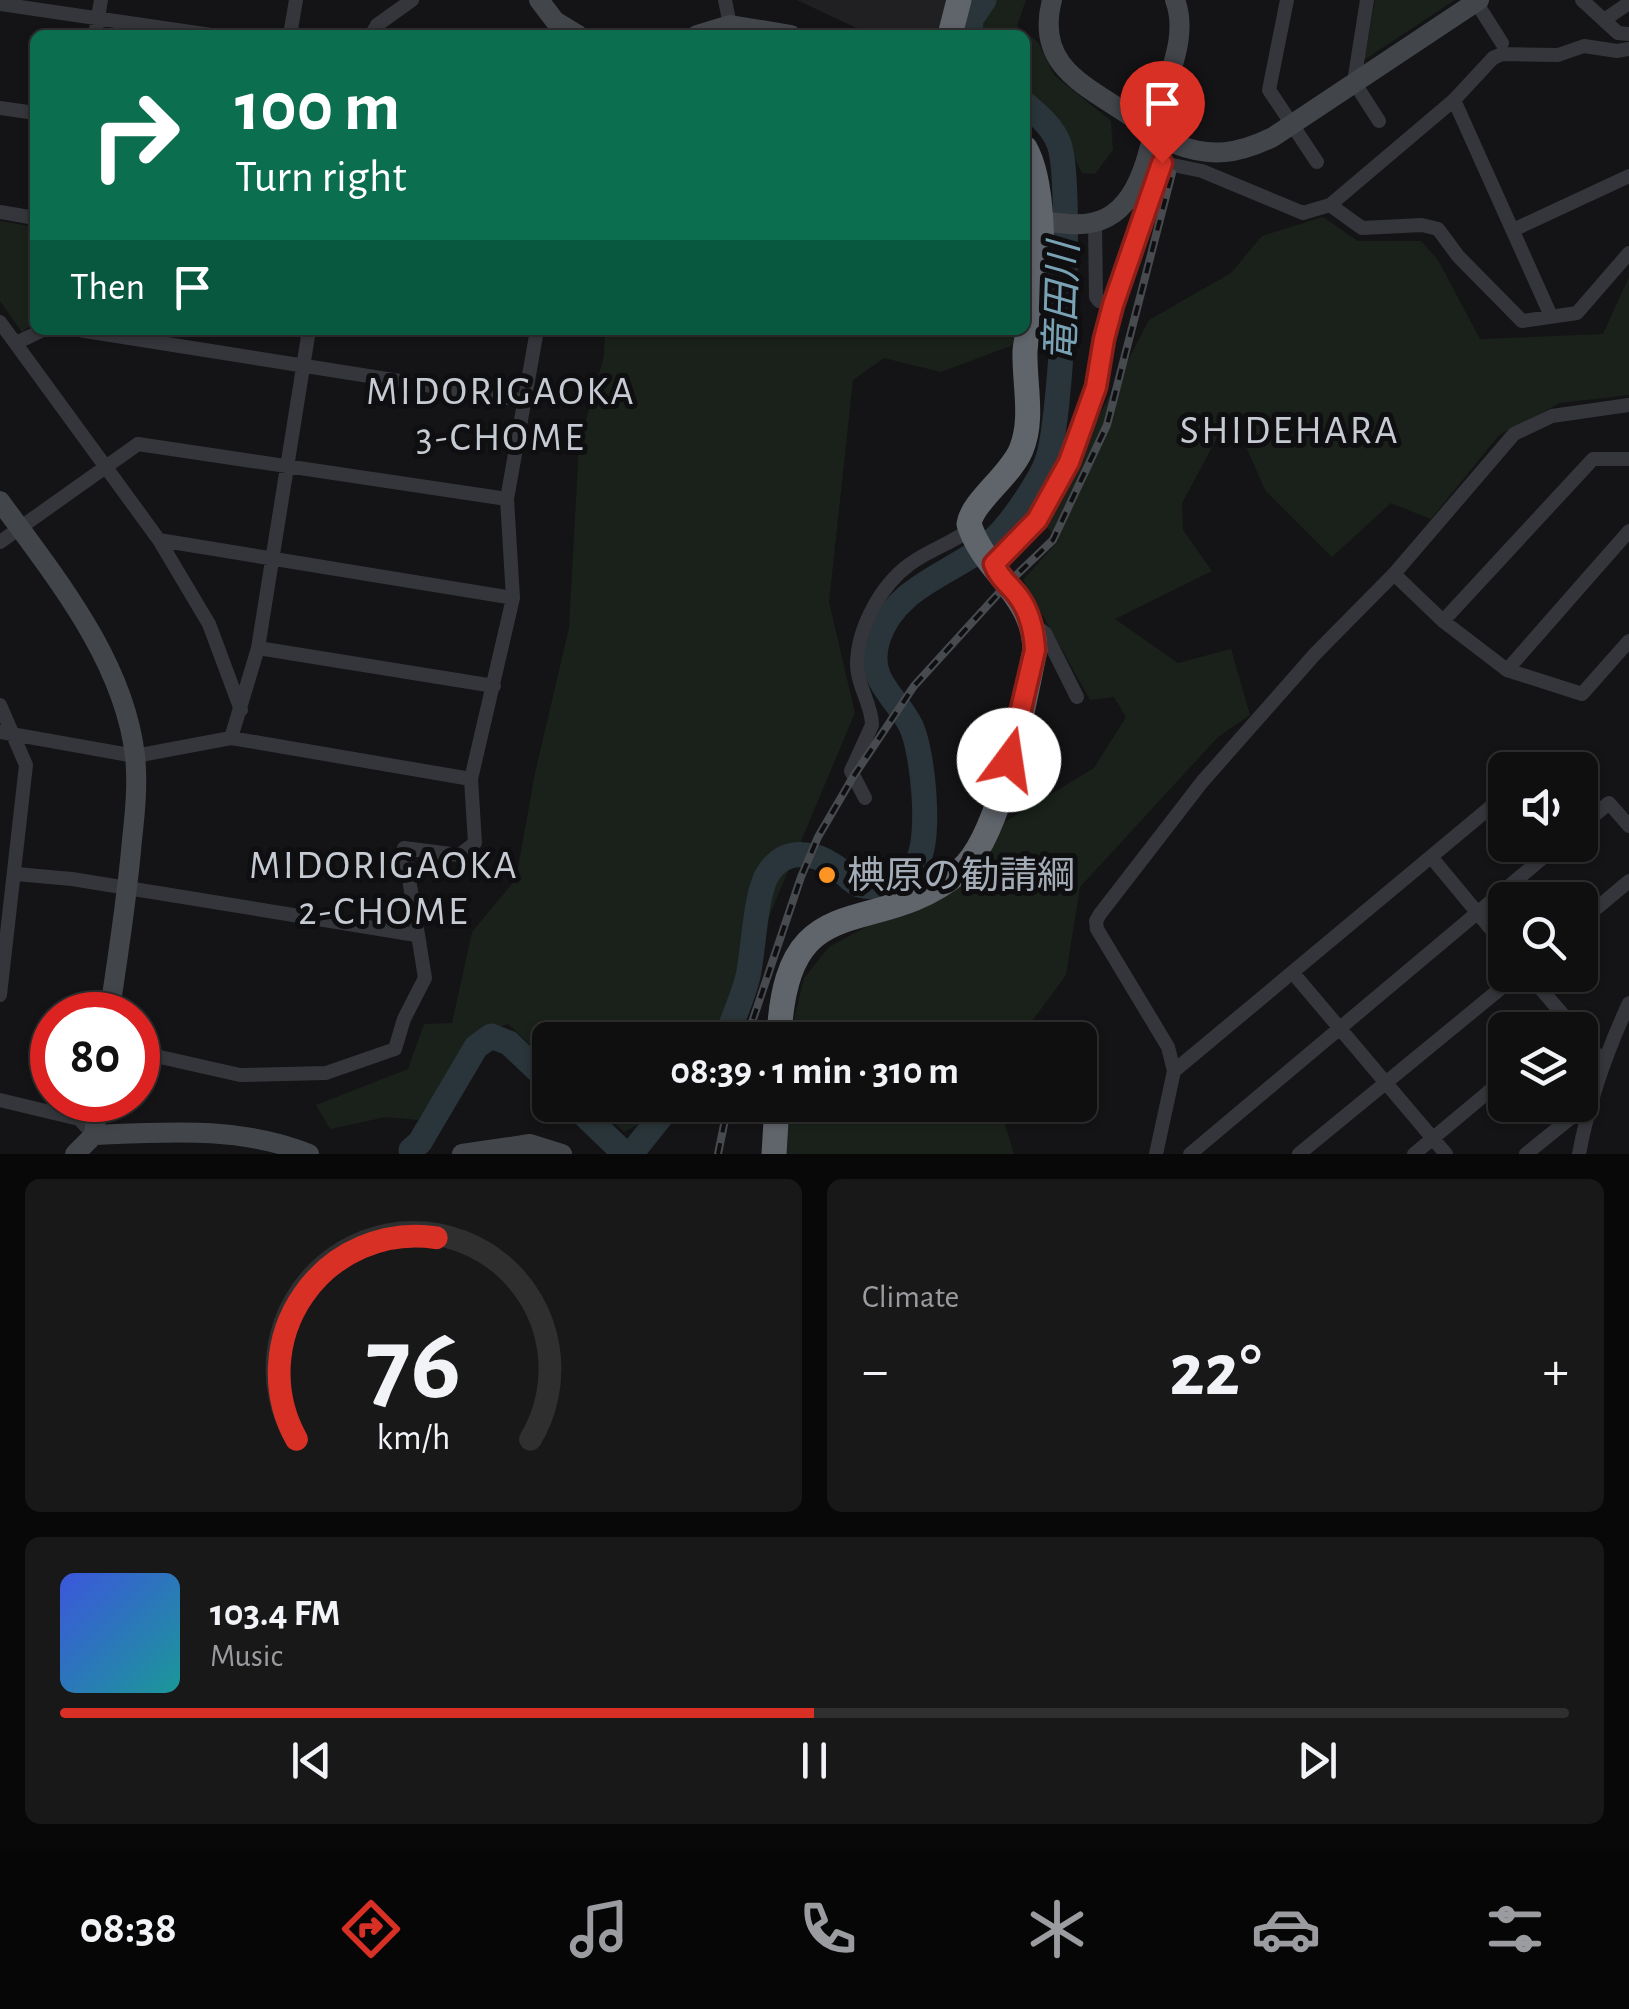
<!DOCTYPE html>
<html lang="en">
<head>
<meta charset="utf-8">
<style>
	:root { --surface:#0f0f10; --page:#181819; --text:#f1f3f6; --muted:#9b9c9f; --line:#2f2f30; --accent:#d93025 }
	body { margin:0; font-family:"Alegreya Sans","Noto Sans JP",sans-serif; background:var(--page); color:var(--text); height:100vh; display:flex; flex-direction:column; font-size:38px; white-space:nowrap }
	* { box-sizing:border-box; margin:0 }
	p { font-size:32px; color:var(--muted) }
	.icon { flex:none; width:55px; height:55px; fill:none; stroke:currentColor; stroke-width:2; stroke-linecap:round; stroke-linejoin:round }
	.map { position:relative; height:1154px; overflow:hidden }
	.drawer { display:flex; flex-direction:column; gap:25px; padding:25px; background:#080809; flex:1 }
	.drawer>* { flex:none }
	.hud { position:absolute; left:30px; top:30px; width:1000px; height:305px; border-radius:15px; box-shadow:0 2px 8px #0004,0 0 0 2px var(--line); background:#0b6e4f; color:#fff; overflow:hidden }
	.controls { position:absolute; left:1488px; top:752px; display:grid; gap:20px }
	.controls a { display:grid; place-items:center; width:110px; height:110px; border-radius:15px; background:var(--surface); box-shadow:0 2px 8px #0004,0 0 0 2px var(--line); font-size:50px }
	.speed { position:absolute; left:30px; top:992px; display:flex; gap:20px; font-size:50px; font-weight:700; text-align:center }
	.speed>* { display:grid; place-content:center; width:130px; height:130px; border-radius:50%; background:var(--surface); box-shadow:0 2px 8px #0004,0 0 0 2px var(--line); line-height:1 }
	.speed .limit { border:15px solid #d22; background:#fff; color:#111 }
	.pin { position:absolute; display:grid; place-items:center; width:85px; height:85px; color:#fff; margin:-102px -42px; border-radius:50% 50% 50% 0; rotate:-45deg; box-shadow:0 0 10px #0007 }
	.pin .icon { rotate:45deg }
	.me { position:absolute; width:110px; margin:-55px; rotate:14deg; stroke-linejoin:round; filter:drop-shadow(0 0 8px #0008) }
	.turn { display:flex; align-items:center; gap:35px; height:210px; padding:0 40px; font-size:45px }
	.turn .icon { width:130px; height:130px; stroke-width:2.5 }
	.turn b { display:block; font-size:70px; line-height:85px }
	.then { display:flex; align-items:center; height:95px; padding:0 40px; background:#0003; gap:20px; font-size:38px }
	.big { font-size:75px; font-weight:700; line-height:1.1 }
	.drawer .card { flex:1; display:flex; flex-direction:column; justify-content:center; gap:15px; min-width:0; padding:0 35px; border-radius:15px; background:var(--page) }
	.drawer .dial { align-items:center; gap:0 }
	.dial svg { height:260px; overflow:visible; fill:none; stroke:var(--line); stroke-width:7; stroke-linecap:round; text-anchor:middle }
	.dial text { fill:var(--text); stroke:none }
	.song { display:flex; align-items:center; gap:30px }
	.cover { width:120px; height:120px; border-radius:15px; background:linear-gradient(135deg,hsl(230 70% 55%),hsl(180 70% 35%)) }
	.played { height:10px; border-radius:5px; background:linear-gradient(90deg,var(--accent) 50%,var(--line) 50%) }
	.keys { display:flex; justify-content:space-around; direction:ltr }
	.heat { display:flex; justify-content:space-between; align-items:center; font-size:55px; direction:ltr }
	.drawer .tiles { flex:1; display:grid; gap:25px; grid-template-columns:1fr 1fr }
	.card:last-child { grid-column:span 2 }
	.trip { position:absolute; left:532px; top:1022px; width:565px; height:100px; border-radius:15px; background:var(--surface); box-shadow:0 2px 8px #0004,0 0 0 2px var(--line); font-weight:700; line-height:100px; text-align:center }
	.dock { display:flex; height:160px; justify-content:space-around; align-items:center; background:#060606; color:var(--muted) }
	.dock .icon { width:70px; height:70px }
	.dock .on { color:var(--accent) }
	.dock b { font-size:45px; color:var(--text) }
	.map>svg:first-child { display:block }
	.built { fill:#202023 }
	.green { fill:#1a211a }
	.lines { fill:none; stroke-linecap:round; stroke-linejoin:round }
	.river { stroke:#29353a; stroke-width:25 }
	.street { stroke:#34363b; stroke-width:14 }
	.secondary { stroke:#42464b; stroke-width:20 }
	.highway { stroke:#60656c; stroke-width:25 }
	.rail-casing { stroke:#474b50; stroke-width:8 }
	.rail { stroke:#0f0f11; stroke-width:4; stroke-dasharray:11; stroke-linecap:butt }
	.secondary-bridge { stroke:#42464b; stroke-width:20 }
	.route-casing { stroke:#8d1f18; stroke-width:25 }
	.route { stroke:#d93025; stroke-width:18 }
	.poi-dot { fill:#fe9423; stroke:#0f0f11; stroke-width:4 }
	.labels { text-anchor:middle; stroke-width:10; stroke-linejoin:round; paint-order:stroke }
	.poi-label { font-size:38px; fill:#a4adb7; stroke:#0f0f11; text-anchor:start }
	.water-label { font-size:40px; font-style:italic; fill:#79a2b5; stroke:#0f0f11 }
	.neighbourhood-label { font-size:40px; letter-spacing:2.5px; fill:#c6cbd3; stroke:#0f0f11 }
</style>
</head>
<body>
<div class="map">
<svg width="1629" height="1154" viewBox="0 0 1629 1154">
	<rect width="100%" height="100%" fill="#141416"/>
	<!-- built -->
	<path class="built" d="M797,0H950L943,12L938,35H871Z"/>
	<!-- green -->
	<path class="green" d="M990,0H1026L1017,26L1038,42L1054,75L1111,121L1113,150L1095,174L1082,173L1056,120L1025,95V35H975L976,21Z
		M1375,0H1455L1364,60Z
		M1323,217L1358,241H1421L1438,260L1480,339L1603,334L1629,277V395L1560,403L1499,435L1431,519L1391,503L1332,557L1265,490L1231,412L1182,503L1183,530L1212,571L1115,619L1178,663L1231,649L1250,715L1218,737L1080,887L1066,975L1018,1040H789L804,978L829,947L867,926L1003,823L1094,768L1126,717L1114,697L1090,700L1023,580L1059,540L1043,523L1149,320L1231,273L1262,236Z
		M0,221L35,227V322L22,332L0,301Z
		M605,330H1019L1016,344L941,372L884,358L853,380L829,602L855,713L717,1040H550V1063L508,1024L475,1036L418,1120L386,1117L330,1129L316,1105L408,1069L424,1024L452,1023L472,932L516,879L535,773L569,628L579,445L604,356Z
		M595,1105H674L624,1132Z
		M784,1105H999L1014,1154H781Z"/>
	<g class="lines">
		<!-- river -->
		<path class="river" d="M970,35L971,19L984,0
			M725,1040C733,1019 743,997 748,976C754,950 755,891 769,872C786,847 814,852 836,867C844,872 851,882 859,885C871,889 885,884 896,880C906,876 914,869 918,860C931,835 923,752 911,726C895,694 865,680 878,639C897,580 965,572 1002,531C1015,517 1041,479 1047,461C1062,422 1073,180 1059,144C1053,127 1039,116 1025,104
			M574,1105L625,1154
			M411,1150L420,1142L476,1047L491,1036L509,1043L550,1082
			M631,1154L670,1105"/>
		<!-- street -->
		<path class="street" d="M725,0L730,25
			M1287,0L1269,90L1317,162
			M1367,0L1354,82L1379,121
			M1582,0L1618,33L1629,34
			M1476,2L1502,43
			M0,4L211,35
			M1604,20L1629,3
			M95,35L101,0
			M290,35L296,0
			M371,35L377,25L412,0
			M1629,49L1617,51L1584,46L1558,55L1502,54L1493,58L1454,100L1330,205L1362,228L1422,225L1438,229L1458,256L1522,321L1577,313L1629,253
			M1454,100L1551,316
			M0,108L35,113
			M0,212L35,218
			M1095,224L1096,297L1099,301L1113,305
			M1513,230L1629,176
			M0,322L159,540L209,624L241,710
			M79,330L526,401
			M16,343L43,330
			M159,540L513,598
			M0,542L138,444L507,499
			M994,563L1037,520L1069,462L1097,387L1104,339L1113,305L1163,163L1202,171L1303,213L1330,205
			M1394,574L1443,621L1507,670L1582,694L1629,641
			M1443,621L1593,459H1629
			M1033,624L1045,633L1077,697
			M258,648L494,686
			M1507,670L1629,531
			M0,705L26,765L0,995
			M0,732L135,756L231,738L471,779
			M231,738L258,648L309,330
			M865,798L851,771L872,725C872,704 857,686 857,665C857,628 881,585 910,564C929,550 952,543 971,529
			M1580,827L1609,803L1629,826
			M1432,858L1505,946
			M16,874L72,879L416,935
			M1580,922L1629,881
			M1293,973L1446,1154
			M1529,975L1576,1030
			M1580,1034L1602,1061
			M138,1052L240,1075L326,1073L395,1049L404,1019L425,978L404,848L459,855L475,843L471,779L513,598L507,499L537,330
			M1174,1071L1505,795
			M0,1100L79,1119L94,1135
			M1156,1154L1174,1071L1168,1047L1097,929L1096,921L1100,914L1202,782L1315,654L1394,574L1514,434L1552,416L1629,405
			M1190,1154L1558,845
			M1299,1154L1517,975
			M1414,1154L1505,1078
			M1526,1154L1588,1104
			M1579,1154C1589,1100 1606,1053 1629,1003"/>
		<!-- secondary -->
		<path class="secondary" d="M539,0L555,21L578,35
			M1052,0C1035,65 1083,84 1129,115
			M697,35L730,25L791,35
			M1175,144C1211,158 1238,154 1273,137L1479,0
			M1025,214C1038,223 1054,222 1069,224C1140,230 1146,156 1161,104C1170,71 1188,34 1175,0
			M0,501C55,577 124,660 135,756C138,784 135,813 132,840C127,899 118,957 109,1015
			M94,1135L98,1100
			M75,1154L94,1135C165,1132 242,1126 309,1154
			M462,1154L530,1144L562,1154"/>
		<!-- highway -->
		<path class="highway" d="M950,35L959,0
			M779,1040C785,878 875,943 960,871C1002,836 1023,705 1035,650C1034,594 984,572 969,524C972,502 1010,476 1021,450C1034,419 1024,383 1025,351C1026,333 1035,316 1038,299C1044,260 1044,181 1025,148
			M774,1154L777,1105"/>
		<!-- rail casing -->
		<g class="rail-casing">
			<path id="rail" d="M746,1040L801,877L818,837L853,777L914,686L1007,584L1053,540L1107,425L1172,173
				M718,1154L728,1105"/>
		</g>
		<!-- rail -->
		<use href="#rail" class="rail"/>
		<!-- secondary-bridge -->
		<path class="secondary-bridge" d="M1129,115L1175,144"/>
	</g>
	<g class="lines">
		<!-- route casing -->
		<g class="route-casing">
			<path id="route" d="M1009,760L1035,650C1034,631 1030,612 1018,596C1009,584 999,578 994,564L1037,520L1069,462L1096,387L1104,339L1113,305L1162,163"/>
		</g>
		<!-- route -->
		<use href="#route" class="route"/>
	</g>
	<!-- markers -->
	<circle class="poi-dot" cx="827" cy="875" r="10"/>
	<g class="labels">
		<!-- poi labels -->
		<g class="poi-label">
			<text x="847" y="888">椣原の勧請綱</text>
		</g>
		<!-- water labels -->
		<g class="water-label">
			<text transform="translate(1061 302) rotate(-88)" y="14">竜田川</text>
		</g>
		<!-- neighbourhood labels -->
		<g class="neighbourhood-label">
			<text x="501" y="404">MIDORIGAOKA<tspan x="501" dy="46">3-CHOME</tspan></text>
			<text x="1290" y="443">SHIDEHARA</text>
			<text x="384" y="878">MIDORIGAOKA<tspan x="384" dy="46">2-CHOME</tspan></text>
		</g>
	</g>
</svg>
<div class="controls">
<a><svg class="icon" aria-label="sound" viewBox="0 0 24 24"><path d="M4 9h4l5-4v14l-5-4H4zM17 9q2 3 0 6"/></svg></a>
<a><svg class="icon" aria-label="search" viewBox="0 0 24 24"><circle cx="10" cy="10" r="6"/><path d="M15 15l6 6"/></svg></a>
<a><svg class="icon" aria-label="layers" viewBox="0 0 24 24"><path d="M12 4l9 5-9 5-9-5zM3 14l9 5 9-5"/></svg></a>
</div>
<div class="speed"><div class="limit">80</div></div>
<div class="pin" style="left:1162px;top:163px;background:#d93025"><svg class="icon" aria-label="arrive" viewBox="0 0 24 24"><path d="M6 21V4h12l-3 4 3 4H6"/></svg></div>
<svg class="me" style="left:1009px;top:760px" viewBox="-20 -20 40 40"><circle r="19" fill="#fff"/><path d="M0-13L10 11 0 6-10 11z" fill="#d93025"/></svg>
<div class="trip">08:39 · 1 min · 310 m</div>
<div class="hud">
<div class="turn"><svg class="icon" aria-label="right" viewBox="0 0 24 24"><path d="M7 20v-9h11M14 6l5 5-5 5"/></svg><div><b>100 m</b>Turn right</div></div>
<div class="then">Then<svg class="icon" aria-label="arrive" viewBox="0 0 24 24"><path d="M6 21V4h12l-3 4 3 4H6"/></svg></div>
</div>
</div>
<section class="drawer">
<div class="tiles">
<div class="card dial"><svg viewBox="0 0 100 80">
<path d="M14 69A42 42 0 1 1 86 69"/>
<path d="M14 69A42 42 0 0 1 57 7" stroke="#d93025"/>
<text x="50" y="56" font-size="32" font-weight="700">76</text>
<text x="50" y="72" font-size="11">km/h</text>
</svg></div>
<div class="card"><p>Climate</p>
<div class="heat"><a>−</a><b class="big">22°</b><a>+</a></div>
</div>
<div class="card">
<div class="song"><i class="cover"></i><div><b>103.4 FM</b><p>Music</p></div></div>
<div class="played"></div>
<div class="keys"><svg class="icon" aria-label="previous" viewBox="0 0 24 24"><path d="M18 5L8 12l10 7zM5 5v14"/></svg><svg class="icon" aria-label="pause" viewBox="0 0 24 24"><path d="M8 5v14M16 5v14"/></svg><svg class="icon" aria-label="next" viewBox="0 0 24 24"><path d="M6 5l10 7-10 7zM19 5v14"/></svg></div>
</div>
</div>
</section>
<nav class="dock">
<b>08:38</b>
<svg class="icon on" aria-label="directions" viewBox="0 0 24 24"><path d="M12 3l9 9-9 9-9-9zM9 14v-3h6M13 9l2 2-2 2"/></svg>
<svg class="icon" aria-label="music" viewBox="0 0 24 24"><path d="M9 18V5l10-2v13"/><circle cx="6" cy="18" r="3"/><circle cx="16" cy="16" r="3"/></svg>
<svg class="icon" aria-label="phone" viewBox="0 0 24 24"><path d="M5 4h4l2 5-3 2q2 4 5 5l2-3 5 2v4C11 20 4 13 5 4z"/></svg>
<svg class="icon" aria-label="climate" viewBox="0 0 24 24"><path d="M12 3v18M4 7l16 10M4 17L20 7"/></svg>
<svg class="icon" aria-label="car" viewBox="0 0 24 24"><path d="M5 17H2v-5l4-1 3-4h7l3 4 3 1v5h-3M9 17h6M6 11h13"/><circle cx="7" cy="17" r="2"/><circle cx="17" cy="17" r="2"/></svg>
<svg class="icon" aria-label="filters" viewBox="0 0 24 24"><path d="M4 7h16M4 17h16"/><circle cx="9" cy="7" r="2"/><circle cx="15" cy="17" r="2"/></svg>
</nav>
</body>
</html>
